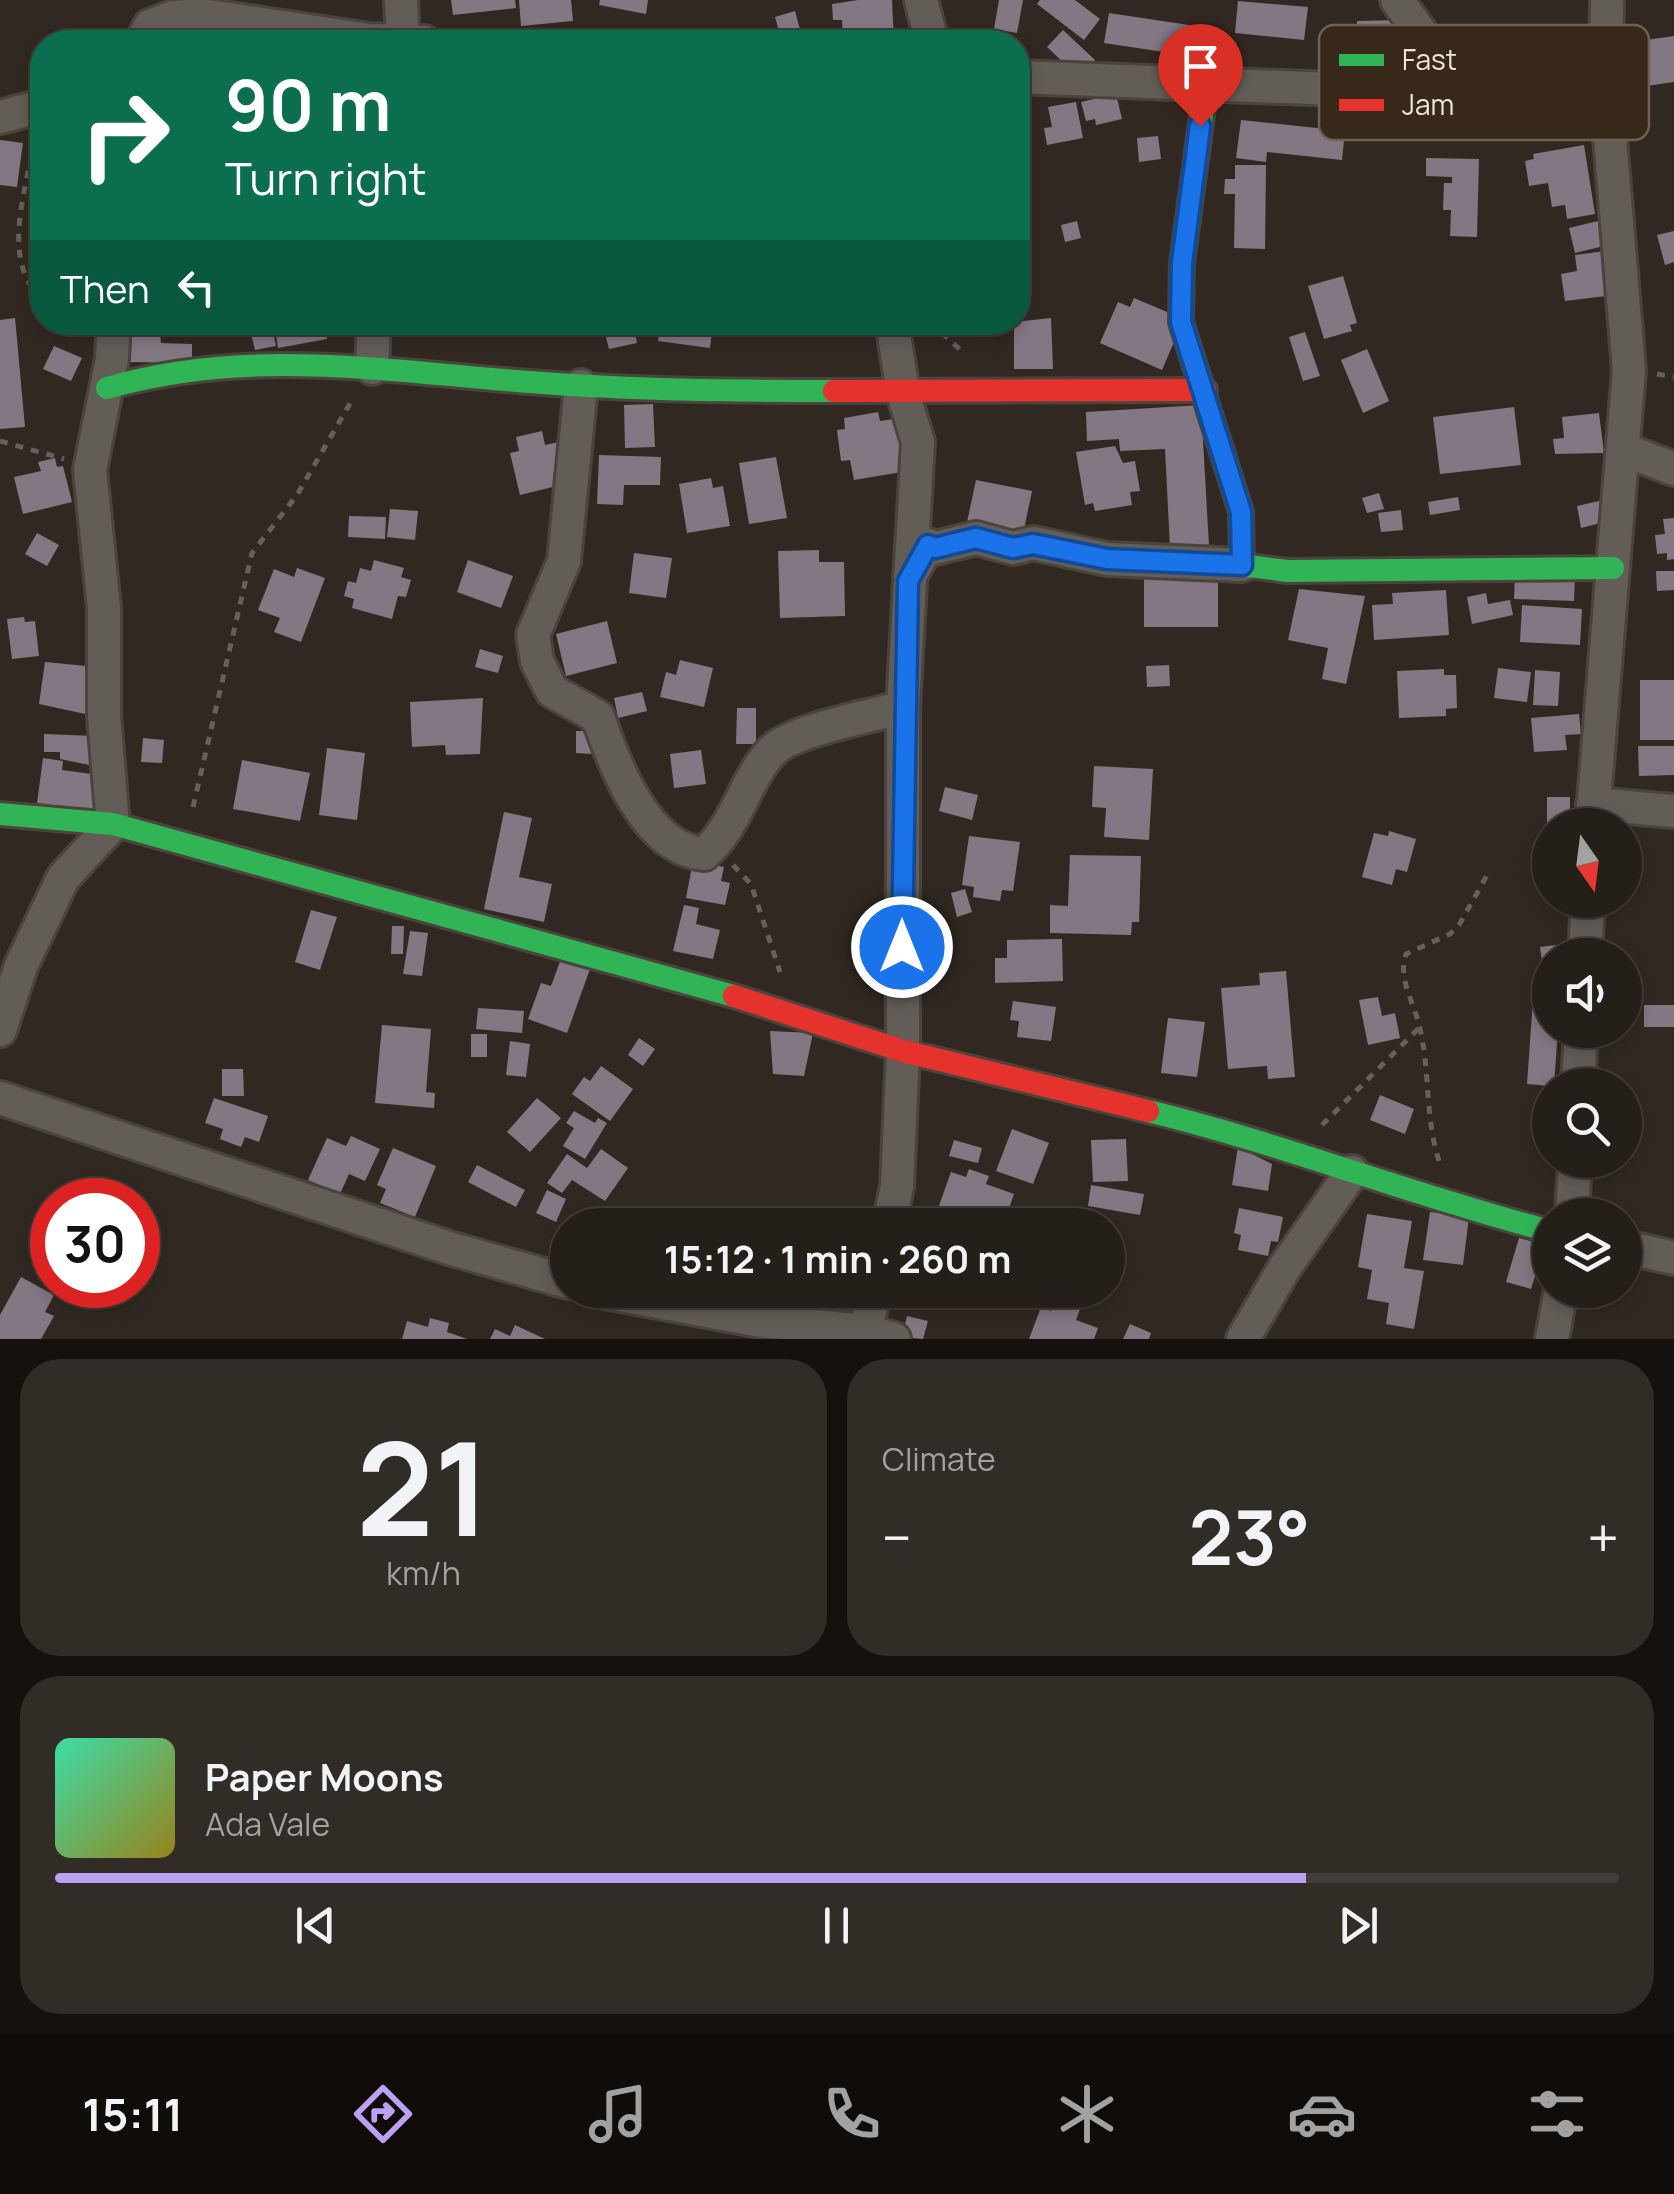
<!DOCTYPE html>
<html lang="en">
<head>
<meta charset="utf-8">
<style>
	:root { --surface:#251f19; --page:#312c26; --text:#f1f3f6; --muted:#a3a2a2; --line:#423d38; --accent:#bca0f2 }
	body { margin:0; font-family:Manrope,sans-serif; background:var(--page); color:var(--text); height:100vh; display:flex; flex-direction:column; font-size:38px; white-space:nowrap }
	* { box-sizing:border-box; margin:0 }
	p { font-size:32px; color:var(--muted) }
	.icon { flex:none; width:55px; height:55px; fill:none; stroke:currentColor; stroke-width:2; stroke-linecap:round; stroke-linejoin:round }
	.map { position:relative; height:1339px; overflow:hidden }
	.panel { display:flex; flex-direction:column; gap:20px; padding:20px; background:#14110e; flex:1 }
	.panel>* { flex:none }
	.hud { position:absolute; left:30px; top:30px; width:1000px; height:305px; border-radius:40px; box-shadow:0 5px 15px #0003,0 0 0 2px var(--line); background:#0b6e4f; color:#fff; overflow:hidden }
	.needle { width:65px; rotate:166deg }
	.buttons { position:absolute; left:1532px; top:808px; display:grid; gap:20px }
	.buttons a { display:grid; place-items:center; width:110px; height:110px; border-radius:50%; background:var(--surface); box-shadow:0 5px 15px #0003,0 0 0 2px var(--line); font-size:50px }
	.speed { position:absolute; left:30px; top:1178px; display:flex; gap:20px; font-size:50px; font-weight:700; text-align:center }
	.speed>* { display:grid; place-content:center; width:130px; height:130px; border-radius:50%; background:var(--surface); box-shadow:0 5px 15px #0003,0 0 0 2px var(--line); line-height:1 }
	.speed .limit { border:15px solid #d22; background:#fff; color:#111 }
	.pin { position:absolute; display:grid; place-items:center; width:85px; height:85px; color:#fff; margin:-102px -42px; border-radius:50% 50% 50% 0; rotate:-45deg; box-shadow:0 0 10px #0007 }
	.pin .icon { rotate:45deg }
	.me { position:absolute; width:110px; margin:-55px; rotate:0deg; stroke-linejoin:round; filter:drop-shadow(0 0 8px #0008) }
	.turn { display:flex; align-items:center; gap:35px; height:210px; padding:0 30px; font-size:45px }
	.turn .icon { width:130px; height:130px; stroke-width:2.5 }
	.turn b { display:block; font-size:70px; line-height:85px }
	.then { display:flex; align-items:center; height:95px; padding:0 30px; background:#0003; gap:20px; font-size:38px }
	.big { font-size:75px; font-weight:700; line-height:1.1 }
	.panel .widget { flex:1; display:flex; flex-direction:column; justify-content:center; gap:15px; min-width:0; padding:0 35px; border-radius:40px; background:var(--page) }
	.panel .dial { align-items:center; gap:0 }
	.dial b { font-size:130px; line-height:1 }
	.song { display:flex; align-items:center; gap:30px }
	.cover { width:120px; height:120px; border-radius:15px; background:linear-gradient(135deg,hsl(160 70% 55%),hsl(50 70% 35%)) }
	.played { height:10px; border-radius:5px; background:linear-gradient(90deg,var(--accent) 80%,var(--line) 80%) }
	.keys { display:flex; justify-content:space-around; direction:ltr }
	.heat { display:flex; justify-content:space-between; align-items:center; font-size:55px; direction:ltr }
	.panel .tiles { flex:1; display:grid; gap:20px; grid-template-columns:1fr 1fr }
	.widget:last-child { grid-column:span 2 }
	.trip { position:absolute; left:550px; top:1208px; width:575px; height:100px; border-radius:50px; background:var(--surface); box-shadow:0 5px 15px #0003,0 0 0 2px var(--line); font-weight:700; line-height:100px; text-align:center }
	.dock { display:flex; height:160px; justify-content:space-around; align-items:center; background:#0f0c0a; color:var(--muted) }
	.dock .icon { width:70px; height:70px }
	.dock .current { color:var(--accent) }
	.dock b { font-size:45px; color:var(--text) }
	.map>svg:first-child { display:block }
	.building { fill:#837783 }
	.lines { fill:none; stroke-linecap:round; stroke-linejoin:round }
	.street-casing { stroke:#4b443d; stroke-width:38 }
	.fast-casing { stroke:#4b443d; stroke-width:28 }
	.jam-casing { stroke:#4b443d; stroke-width:28 }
	.path { stroke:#665f5a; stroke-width:5; stroke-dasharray:8 8; stroke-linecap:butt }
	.street { stroke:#635d57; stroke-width:32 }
	.fast { stroke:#30b455; stroke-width:22 }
	.jam { stroke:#e5322d; stroke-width:22 }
	.route-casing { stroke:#114b97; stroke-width:25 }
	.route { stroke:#1a73e8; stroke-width:18 }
	.key { fill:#38281a; stroke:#6f6054; stroke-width:2.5 }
	.key-label { font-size:28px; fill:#efe4db }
</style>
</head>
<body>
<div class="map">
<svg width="1674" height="1339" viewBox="0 0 1674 1339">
	<rect width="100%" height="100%" fill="#312921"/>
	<!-- building -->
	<path class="building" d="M451,0H515L516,8L453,15Z
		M519,0H571L573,21L521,26Z
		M600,0H648L646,14L599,5Z
		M858,0H892L894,42L843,39L842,20H833L832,4Z
		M999,0H1023L1017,33L994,29Z
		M1040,0H1075L1100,19L1084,40L1037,4Z
		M1238,1L1308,7L1304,40L1235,33Z
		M795,11L802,37L782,42L775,17Z
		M1109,13L1209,28L1204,58L1104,43Z
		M1403,20V44L1357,45V21Z
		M1063,30L1095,60L1079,77L1047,47Z
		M1674,36V82L1646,86L1639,41Z
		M1116,94L1122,119L1096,125L1095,119L1086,121L1081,102Z
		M1076,102L1083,138L1047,145L1044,128L1052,127L1048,107Z
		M1241,120L1345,131L1342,160L1267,152L1266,162L1236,158Z
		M1158,136L1161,159L1139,162L1137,138Z
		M0,140L23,143L17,187L0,185Z
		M1027,144L1032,164L1018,167V147Z
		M1584,145L1595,214L1567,219L1565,205L1552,207L1548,183L1529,186L1525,161L1534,159L1533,154Z
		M1426,158L1479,159L1477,237L1450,236L1451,210H1443L1444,183H1452V177L1426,176Z
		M1235,165H1266L1265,249L1234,248L1235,194H1224L1225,179H1235Z
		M1077,221L1081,238L1065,242L1061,225Z
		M1598,221L1604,246L1575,253L1569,228Z
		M1674,231V262L1665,265L1657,235Z
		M1605,251L1614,295L1565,301L1561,274L1577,271L1575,255Z
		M1343,276L1357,323L1350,325L1352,331L1324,339L1308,286Z
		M1134,298L1167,312L1174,342L1162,370L1100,343L1118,302L1130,307Z
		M15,318L25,427L0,429V320Z
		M1051,318L1053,369H1014V322Z
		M248,322H271L276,346L255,350Z
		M274,322H324L327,339L278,348Z
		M602,322H633L637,343L609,349Z
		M661,322H713L710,348L658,341Z
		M1305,332L1320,376L1303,381L1289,337Z
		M128,334H160L161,343L192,344V363L127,362Z
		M54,346L82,358L71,381L43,369Z
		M1367,349L1389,401L1363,413L1341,360Z
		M653,404L655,447L625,448L624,405Z
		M1201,405L1209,546L1170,548L1165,449L1120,451L1119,439L1087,441L1086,412Z
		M1514,407L1521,465L1440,474L1433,417Z
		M878,412L880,421L900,418L908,471L854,480L850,460L841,461L837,430L845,429L844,418Z
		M1599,413L1604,453L1555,454L1553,439L1564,438L1562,417Z
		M542,431L545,445L559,442L569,483L520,495L510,453L519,451L516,437Z
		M1115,446L1123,463L1135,461L1140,491L1130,492L1132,505L1095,511L1093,503L1085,505L1076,452Z
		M599,455L661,457L660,485H624L623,505L597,504Z
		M776,457L787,518L749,524L739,463Z
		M55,458L57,467L63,466L72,502L23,514L14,477L41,471L38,462Z
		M711,478L713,488L723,486L730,526L687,533L679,484Z
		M976,480L1032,491L1022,539L966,527Z
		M1379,493L1384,509L1367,513L1362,498Z
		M1458,497L1460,510L1430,515L1428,502Z
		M1608,499L1613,520L1581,528L1577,506Z
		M390,509L418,511L415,540L387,537Z
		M1401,510L1403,530L1381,532L1378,513Z
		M349,516L386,517L385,539L348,537Z
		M1674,518V559L1667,560V553L1657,554L1655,535L1665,534L1663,519Z
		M37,533L59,545L47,566L25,554Z
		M819,550V562H844L845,616L780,618L778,551Z
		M634,553L672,558L666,598L629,593Z
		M374,560L404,568L401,577L411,580L406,597L398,596L392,619L352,608L354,599L344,596L348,581L356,583L360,568L371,571Z
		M468,560L513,576L501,608L457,592Z
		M297,568L325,578L301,642L274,632L280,618L258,610L274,569L294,577Z
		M1656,571H1674V590L1657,591Z
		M1515,573L1575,575L1574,601L1514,599Z
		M1218,578V627H1144V579Z
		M1299,589L1365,596L1346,684L1322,679L1328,648L1288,640Z
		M1446,590L1449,635L1374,640L1372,605L1393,604L1392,593Z
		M1486,593L1488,604L1510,600L1513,615L1472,624L1467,597Z
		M1522,605L1582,609L1580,645L1520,642Z
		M24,617L25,622L35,621L39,656L12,659L7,619Z
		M607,621L617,663L566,676L556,634Z
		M480,649L503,656L498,673L475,667Z
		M680,660L713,668L704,707L660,697L666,672L676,675Z
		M45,662L97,667L90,715L39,704Z
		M1169,665L1170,686L1147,687L1146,666Z
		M1498,668L1531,672L1527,702L1494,698Z
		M1444,669V675H1456L1457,708L1446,709V716L1399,718L1397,671Z
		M1535,670L1560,672L1558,706L1533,705Z
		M1640,680H1674V740H1640Z
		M642,692L647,711L618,718L614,698Z
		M483,698L480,754L446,755L445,745L412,747L410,702Z
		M737,708H756V744H736Z
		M1579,714L1581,734L1565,735L1567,750L1534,752L1531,718Z
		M576,731H594L593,754L576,753Z
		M44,734L95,736L94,766L60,759V752H44Z
		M143,738L164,740L162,763L141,762Z
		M1638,746H1674V775L1639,776Z
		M327,748L365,753L357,820L319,815Z
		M701,750L706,784L674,788L670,754Z
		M43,758L63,761L62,770L99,775L94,811L37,803Z
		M242,760L310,773L300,821L233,809Z
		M1094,766L1153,769L1149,840L1104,837L1106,808L1092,807Z
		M945,787L978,795L972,820L939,811Z
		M1547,797H1570V825H1547Z
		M504,812L532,818L519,877L552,884L544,922L484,909Z
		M1389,831L1416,839L1407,872L1396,869L1392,885L1362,877L1374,833L1388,836Z
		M969,836L1020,842L1013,891L1002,890L1000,901L973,897L974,887L962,885Z
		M1070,855L1141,856L1139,922H1132L1131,935L1050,933V905L1068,906Z
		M693,861L724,867L721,881L730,883L725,905L686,898Z
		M965,889L972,912L957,917L951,893Z
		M684,905L699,908L696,924L720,930L713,959L673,951Z
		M311,910L337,917L320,970L295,962Z
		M392,926H404L403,954H391Z
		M410,931L428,933L422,976L403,974Z
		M1062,939L1063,981L995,983V958H1007V940Z
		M1572,943L1574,955H1550V983L1545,984L1540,947Z
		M561,959L590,969L567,1033L528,1019L541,983L551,986Z
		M1286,971L1295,1077L1268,1079L1267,1066L1228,1069L1221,988L1260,985L1259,973Z
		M1378,997L1382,1016L1395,1013L1400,1038L1368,1045L1359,1000Z
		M1533,999L1550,1000V1030H1558L1554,1085L1550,1086L1527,1084Z
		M1013,1001L1056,1007L1051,1041L1017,1037L1019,1021L1010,1020Z
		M1644,1005H1674V1027H1644Z
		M478,1008L524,1011L522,1033L476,1029Z
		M1168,1018L1205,1022L1197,1077L1161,1073Z
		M382,1025L431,1029L426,1092L435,1093L434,1108L375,1103Z
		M770,1031L813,1033L804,1076L773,1074Z
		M471,1034H487V1057H471Z
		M639,1038L655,1049L643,1066L628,1055Z
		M510,1041L530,1044L526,1077L506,1075Z
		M601,1066L633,1089L610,1121L572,1094L584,1077L590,1081Z
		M222,1069H243L244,1096H222Z
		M1380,1095L1414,1109L1405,1134L1370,1120Z
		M214,1098L268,1116L259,1142L245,1137L241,1147L220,1139L223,1129L205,1123Z
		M537,1098L561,1118L530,1152L507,1132Z
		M574,1111L595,1123L598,1118L607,1123L585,1159L563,1146L574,1128L566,1123Z
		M1012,1129L1049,1143L1033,1184L996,1171Z
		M351,1136L380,1149L365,1181L349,1174L340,1194L308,1180L327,1138L346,1146Z
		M1126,1139L1128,1181L1093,1182L1091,1140Z
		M954,1140L982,1148L978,1163L949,1156Z
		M1238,1147L1272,1164L1268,1191L1232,1185Z
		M393,1148L436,1166L415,1217L380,1203L386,1189L377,1185Z
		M601,1149L628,1168L605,1201L572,1180L562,1193L547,1183L567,1154L587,1168Z
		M477,1165L525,1190L516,1207L468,1182Z
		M969,1169L989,1176L986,1184L1014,1194L1004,1223L986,1217L983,1225H968L936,1214L951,1172L966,1177Z
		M1091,1185L1144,1194L1140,1215L1088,1206Z
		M547,1190L566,1199L556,1222L536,1213Z
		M1239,1208L1283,1217L1278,1242L1271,1241L1268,1256L1238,1250L1241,1235L1234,1233Z
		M1430,1212L1469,1217L1463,1265L1423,1260Z
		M1367,1214L1412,1221L1404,1268L1424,1271L1414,1329L1386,1324L1389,1303L1367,1299L1372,1270L1358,1267Z
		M1519,1238L1545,1245L1531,1289L1506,1282Z
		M21,1277L54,1295L45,1312L54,1316L41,1339H0V1315Z
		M1058,1292L1083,1301L1076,1320L1098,1328L1094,1339H1029L1041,1307L1051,1311Z
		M907,1316L928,1321L923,1339L902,1337Z
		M430,1318L449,1323L447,1332L467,1339H402L407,1321L428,1327Z
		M1130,1324L1151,1333L1149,1339H1123Z
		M515,1325L545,1339H490L495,1329L510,1336Z"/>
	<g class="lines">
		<!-- street casing -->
		<g class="street-casing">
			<path id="street" d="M401,0L403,41
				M921,0L932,42
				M1397,0L1465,94
				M142,42L150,26L173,17L202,15L369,40L424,42
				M1018,77L1465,94L1606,89
				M0,117L42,106
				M372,368L374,322
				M581,386L564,561L533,635L537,661L552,691L598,717C615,765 645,849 704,854C737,826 744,781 772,751C792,730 873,716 903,707
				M1625,450L1674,469
				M910,576L928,545L935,548L976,538L1013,548L1033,543L1107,559L1242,565
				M1593,804L1674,811
				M1592,825L1629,370L1606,89L1607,0
				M1585,955L1588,900
				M0,1030L21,966L63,878L113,824L104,717V608L90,470L112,359L114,322
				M1578,1085L1581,1030
				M0,1098L449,1248L568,1282
				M1572,1215L1575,1160
				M889,1225L897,1186L903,1051V707L918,442L903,393L892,322
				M1625,1247L1674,1258
				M594,1290L761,1321L866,1331L894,1339
				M864,1339L875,1290
				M1243,1339L1285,1267L1352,1172
				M1552,1339L1561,1290"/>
		</g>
		<!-- fast casing -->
		<g class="fast-casing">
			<path id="fast" d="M1206,86L1182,263L1181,322L1241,512L1242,565L1287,571L1613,568
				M107,388C248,347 386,371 529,382C630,390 732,391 834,391
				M0,814L113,824L734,996
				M1148,1111C1284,1144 1414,1196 1550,1231"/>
		</g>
		<!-- jam casing -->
		<g class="jam-casing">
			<path id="jam" d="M834,391L1205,390
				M734,996L903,1051L1148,1111"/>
		</g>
		<!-- path -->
		<path class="path" d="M34,139C26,195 0,258 42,300
			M70,322L83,334
			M930,322L965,354
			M1657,374L1674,377
			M0,441L64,459
			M193,807L252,553L297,495L352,400
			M733,865L751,884L780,972
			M1322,1125L1420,1027
			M1439,1161C1424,1115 1431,1067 1418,1021C1412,999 1398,977 1406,954L1450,934L1459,925L1490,870"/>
		<!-- street -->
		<use href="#street" class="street"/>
		<!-- fast -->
		<use href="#fast" class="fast"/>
		<!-- jam -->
		<use href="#jam" class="jam"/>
	</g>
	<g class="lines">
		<!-- route casing -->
		<g class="route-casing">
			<path id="route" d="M902,947L908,581L928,545L935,548L976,538L1013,548L1033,544L1107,559L1242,565L1241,512L1181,322L1182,263L1200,126"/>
		</g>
		<!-- route -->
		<use href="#route" class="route"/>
	</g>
	<!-- legend -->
	<rect x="1319" y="25" width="330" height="115" rx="15" class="key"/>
	<rect x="1339" y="54" width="45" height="12" fill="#30b455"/>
	<rect x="1339" y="99" width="45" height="12" fill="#e5322d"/>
	<g class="key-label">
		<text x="1402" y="70">Fast</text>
		<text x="1402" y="115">Jam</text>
	</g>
</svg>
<div class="buttons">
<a><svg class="needle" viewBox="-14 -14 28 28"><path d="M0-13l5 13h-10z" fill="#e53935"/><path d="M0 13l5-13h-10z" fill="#a3a2a2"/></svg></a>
<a><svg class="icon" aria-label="sound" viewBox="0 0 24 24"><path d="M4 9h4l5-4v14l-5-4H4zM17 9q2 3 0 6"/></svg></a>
<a><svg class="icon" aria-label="search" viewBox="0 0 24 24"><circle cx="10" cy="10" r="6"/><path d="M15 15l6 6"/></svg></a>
<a><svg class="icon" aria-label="layers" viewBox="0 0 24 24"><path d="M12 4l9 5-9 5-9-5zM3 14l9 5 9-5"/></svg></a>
</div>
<div class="speed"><div class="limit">30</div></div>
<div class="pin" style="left:1200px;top:126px;background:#d93025"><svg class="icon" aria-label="arrive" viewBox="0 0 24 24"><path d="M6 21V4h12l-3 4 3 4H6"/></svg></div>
<svg class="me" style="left:902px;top:947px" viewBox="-20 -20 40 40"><circle r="17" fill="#1a73e8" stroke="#fff" stroke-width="3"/><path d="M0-11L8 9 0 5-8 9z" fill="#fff"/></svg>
<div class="trip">15:12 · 1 min · 260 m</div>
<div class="hud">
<div class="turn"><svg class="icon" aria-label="right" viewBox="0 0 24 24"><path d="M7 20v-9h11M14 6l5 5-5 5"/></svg><div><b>90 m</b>Turn right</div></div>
<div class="then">Then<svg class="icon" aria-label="left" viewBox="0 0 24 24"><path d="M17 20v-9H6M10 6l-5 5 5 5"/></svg></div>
</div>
</div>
<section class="panel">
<div class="tiles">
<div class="widget dial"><b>21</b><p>km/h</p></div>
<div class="widget"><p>Climate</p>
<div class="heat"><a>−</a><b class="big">23°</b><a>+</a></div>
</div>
<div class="widget">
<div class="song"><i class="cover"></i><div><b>Paper Moons</b><p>Ada Vale</p></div></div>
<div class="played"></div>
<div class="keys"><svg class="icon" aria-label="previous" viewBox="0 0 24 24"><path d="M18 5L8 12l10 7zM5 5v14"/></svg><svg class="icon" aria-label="pause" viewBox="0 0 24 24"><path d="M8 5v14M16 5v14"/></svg><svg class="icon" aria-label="next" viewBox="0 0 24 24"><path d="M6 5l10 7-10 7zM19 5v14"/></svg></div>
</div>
</div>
</section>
<nav class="dock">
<b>15:11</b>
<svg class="icon current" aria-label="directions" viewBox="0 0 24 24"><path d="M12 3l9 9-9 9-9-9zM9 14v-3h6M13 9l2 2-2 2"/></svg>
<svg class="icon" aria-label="music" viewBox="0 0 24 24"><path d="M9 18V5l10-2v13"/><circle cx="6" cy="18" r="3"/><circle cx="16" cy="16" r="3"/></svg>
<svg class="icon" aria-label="phone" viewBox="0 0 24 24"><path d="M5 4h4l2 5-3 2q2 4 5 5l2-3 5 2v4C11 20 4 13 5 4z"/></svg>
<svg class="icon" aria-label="climate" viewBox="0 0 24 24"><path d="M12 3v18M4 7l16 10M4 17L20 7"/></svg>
<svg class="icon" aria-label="car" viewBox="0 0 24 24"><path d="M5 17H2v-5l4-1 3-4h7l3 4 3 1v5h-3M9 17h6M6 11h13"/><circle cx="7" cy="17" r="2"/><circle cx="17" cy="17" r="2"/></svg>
<svg class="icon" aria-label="filters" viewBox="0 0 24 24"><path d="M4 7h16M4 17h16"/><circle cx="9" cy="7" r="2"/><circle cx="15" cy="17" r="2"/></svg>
</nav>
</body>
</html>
